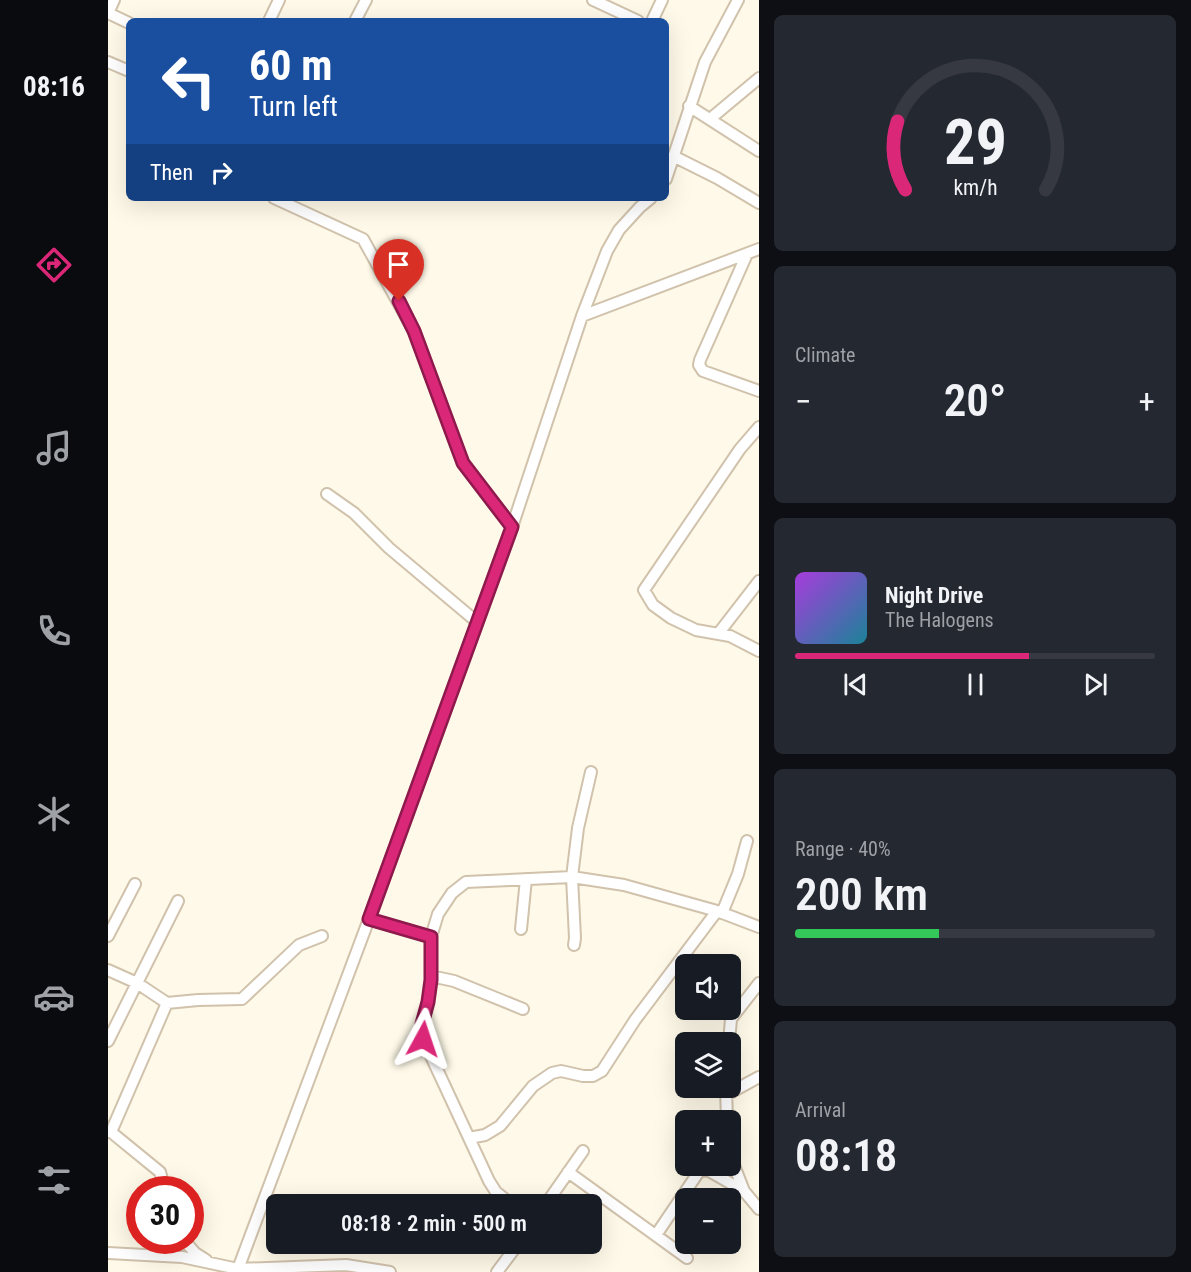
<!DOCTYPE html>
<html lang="en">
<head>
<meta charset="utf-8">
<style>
	:root { --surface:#171b24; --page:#242831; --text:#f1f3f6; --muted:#9ea1a6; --line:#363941; --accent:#db2777 }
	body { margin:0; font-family:"Roboto Condensed",sans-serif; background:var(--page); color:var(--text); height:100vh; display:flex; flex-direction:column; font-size:22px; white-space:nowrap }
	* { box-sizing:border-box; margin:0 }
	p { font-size:20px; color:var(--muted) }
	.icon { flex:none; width:33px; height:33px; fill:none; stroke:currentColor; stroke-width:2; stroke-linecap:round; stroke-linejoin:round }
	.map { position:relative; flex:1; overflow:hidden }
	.details { display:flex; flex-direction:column; gap:15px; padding:15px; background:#0d0f14; width:432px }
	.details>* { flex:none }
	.banner { position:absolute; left:18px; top:18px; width:543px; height:183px; border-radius:9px; box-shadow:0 6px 24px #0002; background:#1a4fa0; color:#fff; overflow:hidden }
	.buttons { position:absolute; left:567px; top:954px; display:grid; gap:12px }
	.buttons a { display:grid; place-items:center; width:66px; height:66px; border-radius:9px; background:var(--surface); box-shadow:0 6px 24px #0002; font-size:30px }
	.speed { position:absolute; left:18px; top:1176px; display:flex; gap:12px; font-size:30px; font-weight:700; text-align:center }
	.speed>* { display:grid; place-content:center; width:78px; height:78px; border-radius:50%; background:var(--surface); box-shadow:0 6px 24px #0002; line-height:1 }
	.speed .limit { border:9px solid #d22; background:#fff; color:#111 }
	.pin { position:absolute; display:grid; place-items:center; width:51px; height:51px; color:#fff; margin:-62px -26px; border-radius:50% 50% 50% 0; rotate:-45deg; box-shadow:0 0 6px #0007 }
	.pin .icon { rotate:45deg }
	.me { position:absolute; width:66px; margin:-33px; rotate:5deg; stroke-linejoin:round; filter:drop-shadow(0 0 4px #0008) }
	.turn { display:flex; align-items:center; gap:21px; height:126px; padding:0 24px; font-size:27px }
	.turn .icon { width:78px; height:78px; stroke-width:2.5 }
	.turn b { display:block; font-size:42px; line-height:51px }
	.then { display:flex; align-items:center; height:57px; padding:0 24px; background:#0003; gap:12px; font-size:22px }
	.big { font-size:45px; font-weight:600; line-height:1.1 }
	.details .widget { flex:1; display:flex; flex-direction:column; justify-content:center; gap:9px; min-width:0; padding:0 21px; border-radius:9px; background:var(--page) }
	.details .dial { align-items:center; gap:0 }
	.dial svg { height:156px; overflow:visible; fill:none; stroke:var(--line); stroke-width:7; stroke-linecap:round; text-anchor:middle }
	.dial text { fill:var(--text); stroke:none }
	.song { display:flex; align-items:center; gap:18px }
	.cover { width:72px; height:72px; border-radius:9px; background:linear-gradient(135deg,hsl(280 70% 55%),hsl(190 70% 35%)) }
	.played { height:6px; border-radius:3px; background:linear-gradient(90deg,var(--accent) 65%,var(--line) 65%) }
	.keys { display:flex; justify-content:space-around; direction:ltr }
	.heat { display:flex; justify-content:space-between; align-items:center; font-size:33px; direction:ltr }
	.charge { height:9px; border-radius:4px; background:linear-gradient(90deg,#34c759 40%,var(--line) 0) }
	.trip { position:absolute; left:158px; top:1194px; width:336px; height:60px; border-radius:9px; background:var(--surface); box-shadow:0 6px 24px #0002; font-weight:600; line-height:60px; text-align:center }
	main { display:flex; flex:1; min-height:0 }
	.tabs { display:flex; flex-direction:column; width:108px; justify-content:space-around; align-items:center; background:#090b0e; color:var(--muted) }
	.tabs .icon { width:42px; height:42px }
	.tabs .active { color:var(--accent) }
	.tabs b { font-size:27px; color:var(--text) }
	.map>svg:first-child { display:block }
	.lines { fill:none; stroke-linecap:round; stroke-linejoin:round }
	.minor-casing { stroke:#d1c2ac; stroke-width:14 }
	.minor { stroke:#fff; stroke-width:10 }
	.route-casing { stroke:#8e194d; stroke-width:15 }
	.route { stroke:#db2777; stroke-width:10 }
</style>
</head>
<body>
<main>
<nav class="tabs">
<b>08:16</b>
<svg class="icon active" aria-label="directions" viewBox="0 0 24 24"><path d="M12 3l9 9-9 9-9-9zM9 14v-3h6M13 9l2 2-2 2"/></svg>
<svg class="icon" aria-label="music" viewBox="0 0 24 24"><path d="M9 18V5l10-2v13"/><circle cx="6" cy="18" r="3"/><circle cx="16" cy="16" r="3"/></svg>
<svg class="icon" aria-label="phone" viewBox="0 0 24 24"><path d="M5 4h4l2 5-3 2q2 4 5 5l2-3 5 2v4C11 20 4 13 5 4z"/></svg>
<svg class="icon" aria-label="climate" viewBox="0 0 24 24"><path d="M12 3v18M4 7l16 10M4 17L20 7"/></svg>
<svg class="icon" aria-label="car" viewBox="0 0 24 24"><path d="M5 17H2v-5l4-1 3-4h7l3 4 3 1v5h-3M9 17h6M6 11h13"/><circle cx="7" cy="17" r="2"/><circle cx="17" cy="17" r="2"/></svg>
<svg class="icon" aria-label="filters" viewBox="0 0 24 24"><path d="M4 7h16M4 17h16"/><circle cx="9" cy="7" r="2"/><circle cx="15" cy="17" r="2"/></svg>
</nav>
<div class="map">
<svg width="651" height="1272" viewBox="0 0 651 1272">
	<rect width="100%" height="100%" fill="#fef9e8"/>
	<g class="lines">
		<!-- minor casing -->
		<g class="minor-casing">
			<path id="minor" d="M485,0L530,21
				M0,13L21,23
				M0,13L6,0
				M161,21L171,0
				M247,21L258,0
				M544,21L554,0
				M0,62L21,71
				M581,106L651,151
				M602,119L651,78
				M565,156L609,178L651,203
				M558,179L597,62L630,0
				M166,198L255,239L306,331L355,463L404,527
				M639,254L592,360L591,365L595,371L651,391
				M474,316L651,249
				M651,427L632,449L536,590L545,605L563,618L588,630L622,636L651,651
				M219,494L246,513L281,548L369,622
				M610,634L651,581
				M614,913L630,874L639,841
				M261,919L323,937
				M413,929L418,879
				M0,936L27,884
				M466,945L467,938L464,877L470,828L483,772
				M0,970L29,983L59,1003L90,1000L134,999L191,945L214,936
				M323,976L346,981L415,1009
				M0,1041L70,901
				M621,1042L623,1019L651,983
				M618,1088L619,1120
				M618,1095L651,1077
				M0,1132H3L52,1172L57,1190
				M3,1132L59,1003
				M361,1138L377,1135L392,1126L425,1086L444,1073L453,1071L475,1076H485L494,1071L527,1020L609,911
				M622,1155L636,1191
				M460,1172L579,1258
				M403,1204L388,1192L381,1181L315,1039L314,1025L320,1002L323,980V937L330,914L344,893L358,882L464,877L516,885L609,911L651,927
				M438,1204L475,1151
				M548,1235L592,1170L601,1171L636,1191L651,1209
				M76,1240L87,1253L98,1260
				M0,1253L74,1257L130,1269L238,1265L282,1272
				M130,1272V1269L261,919L404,527L474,316L499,251L511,230L532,207L543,198
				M389,1272L410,1244"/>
		</g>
		<!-- minor -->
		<use href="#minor" class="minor"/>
	</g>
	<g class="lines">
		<!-- route casing -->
		<g class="route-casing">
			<path id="route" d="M291,301L306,331L355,463L404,527L261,919L323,937V980L320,1002L314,1024L315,1039"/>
		</g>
		<!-- route -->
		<use href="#route" class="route"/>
	</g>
</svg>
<div class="buttons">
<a><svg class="icon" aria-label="sound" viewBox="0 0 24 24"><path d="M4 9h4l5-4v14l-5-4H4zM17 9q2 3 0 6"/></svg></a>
<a><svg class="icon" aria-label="layers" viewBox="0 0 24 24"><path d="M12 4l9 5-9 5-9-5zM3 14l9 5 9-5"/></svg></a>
<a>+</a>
<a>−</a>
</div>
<div class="speed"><div class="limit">30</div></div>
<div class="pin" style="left:291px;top:301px;background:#d93025"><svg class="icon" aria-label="arrive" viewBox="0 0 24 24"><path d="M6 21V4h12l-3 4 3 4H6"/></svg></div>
<svg class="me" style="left:315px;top:1039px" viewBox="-20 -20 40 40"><path d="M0-17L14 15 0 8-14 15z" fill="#db2777" stroke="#fff" stroke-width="4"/></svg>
<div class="trip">08:18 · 2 min · 500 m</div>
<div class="banner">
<div class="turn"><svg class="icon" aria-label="left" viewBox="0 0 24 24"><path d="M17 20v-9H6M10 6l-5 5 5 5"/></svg><div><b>60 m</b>Turn left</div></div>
<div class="then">Then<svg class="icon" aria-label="right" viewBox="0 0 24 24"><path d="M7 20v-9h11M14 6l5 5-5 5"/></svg></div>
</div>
</div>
<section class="details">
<div class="widget dial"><svg viewBox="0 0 100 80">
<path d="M14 69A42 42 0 1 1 86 69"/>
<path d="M14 69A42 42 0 0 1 10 34" stroke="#db2777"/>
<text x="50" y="56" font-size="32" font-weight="700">29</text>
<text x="50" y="72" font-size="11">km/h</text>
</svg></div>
<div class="widget"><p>Climate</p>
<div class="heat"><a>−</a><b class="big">20°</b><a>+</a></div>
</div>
<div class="widget">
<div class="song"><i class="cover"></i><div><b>Night Drive</b><p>The Halogens</p></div></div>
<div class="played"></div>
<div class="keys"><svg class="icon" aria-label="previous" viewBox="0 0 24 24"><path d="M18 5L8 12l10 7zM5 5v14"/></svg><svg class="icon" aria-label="pause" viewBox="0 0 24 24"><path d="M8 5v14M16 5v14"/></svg><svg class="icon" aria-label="next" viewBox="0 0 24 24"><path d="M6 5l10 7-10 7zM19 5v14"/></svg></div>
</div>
<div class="widget"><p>Range · 40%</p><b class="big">200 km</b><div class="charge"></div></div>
<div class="widget"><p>Arrival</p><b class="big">08:18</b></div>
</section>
</main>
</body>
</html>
